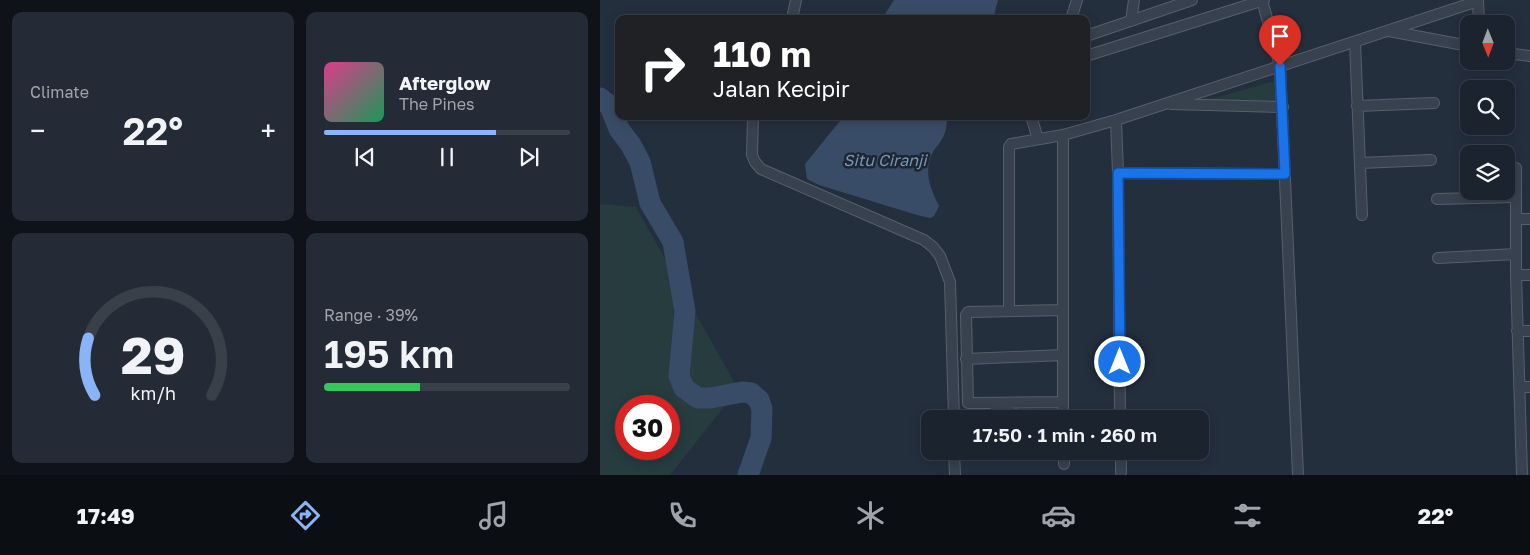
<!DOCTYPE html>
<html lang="en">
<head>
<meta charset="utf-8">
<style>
	:root { --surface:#1b232e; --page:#242b36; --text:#f1f3f6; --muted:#a0a4aa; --line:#39404a; --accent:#8ab4f8 }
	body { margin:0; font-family:"Golos Text",sans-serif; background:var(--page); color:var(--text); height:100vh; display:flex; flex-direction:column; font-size:19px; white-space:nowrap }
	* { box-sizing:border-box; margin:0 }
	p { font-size:16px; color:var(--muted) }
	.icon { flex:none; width:28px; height:28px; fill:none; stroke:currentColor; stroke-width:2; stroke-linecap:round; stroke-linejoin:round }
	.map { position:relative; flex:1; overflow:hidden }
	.side { display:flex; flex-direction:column; gap:12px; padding:12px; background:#0f1319; width:600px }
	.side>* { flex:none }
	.guide { position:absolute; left:15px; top:15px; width:475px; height:105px; border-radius:10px; box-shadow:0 2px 12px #0003,0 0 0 1px var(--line); background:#202124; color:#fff; overflow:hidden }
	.needle { width:32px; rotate:179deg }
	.controls { position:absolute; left:860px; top:15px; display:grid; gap:10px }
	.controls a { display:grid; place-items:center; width:55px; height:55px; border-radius:10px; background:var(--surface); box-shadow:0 2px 12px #0003,0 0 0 1px var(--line); font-size:25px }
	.speed { position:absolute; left:15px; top:395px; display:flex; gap:10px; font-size:25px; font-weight:700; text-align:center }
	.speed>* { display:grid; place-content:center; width:65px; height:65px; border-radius:50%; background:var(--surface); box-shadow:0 2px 12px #0003,0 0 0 1px var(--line); line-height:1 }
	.speed .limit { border:8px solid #d22; background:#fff; color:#111 }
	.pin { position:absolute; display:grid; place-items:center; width:42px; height:42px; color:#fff; margin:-51px -21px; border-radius:50% 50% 50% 0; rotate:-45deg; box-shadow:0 0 5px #0007 }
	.pin .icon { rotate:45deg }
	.me { position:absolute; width:55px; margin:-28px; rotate:0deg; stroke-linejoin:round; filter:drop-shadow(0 0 4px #0008) }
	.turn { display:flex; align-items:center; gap:18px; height:105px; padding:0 15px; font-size:22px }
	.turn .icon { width:65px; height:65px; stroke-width:2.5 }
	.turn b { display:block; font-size:35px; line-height:42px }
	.big { font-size:38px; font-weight:600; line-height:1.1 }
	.side .tile { flex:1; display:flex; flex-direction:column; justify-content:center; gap:8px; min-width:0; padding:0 18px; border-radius:10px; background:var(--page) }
	.side .dial { align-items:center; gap:0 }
	.dial svg { height:130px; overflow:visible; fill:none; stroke:var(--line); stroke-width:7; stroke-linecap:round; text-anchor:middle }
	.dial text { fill:var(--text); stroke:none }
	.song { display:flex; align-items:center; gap:15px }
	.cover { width:60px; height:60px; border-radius:8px; background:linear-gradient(135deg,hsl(330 70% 55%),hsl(150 70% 35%)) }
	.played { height:5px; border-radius:2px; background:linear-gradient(90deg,var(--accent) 70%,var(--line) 70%) }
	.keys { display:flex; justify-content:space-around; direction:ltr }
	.heat { display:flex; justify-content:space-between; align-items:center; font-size:28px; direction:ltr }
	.charge { height:8px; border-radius:4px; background:linear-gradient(90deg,#34c759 39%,var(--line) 0) }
	.side .tiles { flex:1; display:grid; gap:12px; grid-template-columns:repeat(2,1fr) }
	.trip { position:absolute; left:321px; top:410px; width:288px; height:50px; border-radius:10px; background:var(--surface); box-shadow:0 2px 12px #0003,0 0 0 1px var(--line); font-weight:600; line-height:50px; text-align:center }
	.tab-bar { display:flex; height:80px; justify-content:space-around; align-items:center; background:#0b0e12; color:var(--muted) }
	.tab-bar .icon { width:35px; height:35px }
	.tab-bar .selected { color:var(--accent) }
	.tab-bar b { font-size:22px; color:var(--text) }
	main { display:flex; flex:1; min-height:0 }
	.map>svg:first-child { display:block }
	.green { fill:#263c3f; fill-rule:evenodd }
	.water { fill:#394c67 }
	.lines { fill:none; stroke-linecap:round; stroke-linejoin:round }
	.river { stroke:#394c67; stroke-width:21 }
	.street-casing { stroke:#565f6c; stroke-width:12 }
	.street { stroke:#38414e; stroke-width:10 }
	.route-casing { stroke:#114b97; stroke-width:12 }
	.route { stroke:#1a73e8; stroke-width:9 }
	.labels { text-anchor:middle; stroke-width:5; stroke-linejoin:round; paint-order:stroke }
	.water-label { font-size:16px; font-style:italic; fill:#7c92b1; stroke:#1d2633 }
</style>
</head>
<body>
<main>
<section class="side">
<div class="tiles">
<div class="tile"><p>Climate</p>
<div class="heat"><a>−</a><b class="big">22°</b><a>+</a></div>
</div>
<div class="tile">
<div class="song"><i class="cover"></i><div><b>Afterglow</b><p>The Pines</p></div></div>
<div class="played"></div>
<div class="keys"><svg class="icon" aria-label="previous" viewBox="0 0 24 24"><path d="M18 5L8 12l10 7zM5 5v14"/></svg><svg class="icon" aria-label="pause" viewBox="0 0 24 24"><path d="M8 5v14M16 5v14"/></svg><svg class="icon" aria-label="next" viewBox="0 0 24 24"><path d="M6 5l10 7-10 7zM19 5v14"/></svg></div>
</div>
<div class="tile dial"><svg viewBox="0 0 100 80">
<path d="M14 69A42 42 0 1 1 86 69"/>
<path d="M14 69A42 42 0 0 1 10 34" stroke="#8ab4f8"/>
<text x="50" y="56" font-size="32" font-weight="700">29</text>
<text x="50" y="72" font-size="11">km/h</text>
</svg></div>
<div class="tile"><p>Range · 39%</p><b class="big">195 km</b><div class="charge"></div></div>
</div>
</section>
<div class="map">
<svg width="930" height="475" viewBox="0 0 930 475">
	<rect width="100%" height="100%" fill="#242f3e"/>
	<!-- green -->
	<path class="green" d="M678,80L679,105L608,100Z
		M0,204L36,207L138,389L70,475H0ZM26,406H69V449H26Z"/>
	<!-- water -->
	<path class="water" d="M294,0H398L393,19H282Z
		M244,116H347C347,124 346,133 342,139C339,145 333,150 331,156C324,173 331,190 339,206L334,216L330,218L317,215L219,185L207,179L205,164Z"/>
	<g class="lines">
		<!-- river -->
		<path class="river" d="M0,98L10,106L19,129L31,145L40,162L50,203L73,242L85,311L79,376L84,388L98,398H110L142,392L151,393L159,400L162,409L161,438L148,475"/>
		<!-- street casing -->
		<g class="street-casing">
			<path id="street" d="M662,0L680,66L698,475
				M878,0L879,24
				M192,19L196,0
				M471,19L477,0
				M531,21L534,0
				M789,31L869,46
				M486,36L592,0
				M755,42L762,215
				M906,53L930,56
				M486,56L664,0
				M571,104L683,107
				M757,106L834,103
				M153,116L152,155L155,162L161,169L324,240L333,247L340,256L350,282L354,419
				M431,116L438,139
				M516,120L518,173L685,174
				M760,163L831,160
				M916,168V275L922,475
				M518,173L520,419
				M837,199L916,197
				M917,219H930
				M838,258L916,254
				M916,275H930
				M462,310L368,312L366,315L368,403L462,402
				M409,311V147L411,144L463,135L516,120L878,1
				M917,331H930
				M366,359L463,355
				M919,387H930
				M394,405L425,419
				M463,419V135
				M354,451L355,475
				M464,451V464
				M521,451V472"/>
		</g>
		<!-- street -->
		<use href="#street" class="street"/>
	</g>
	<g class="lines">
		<!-- route casing -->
		<g class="route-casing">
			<path id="route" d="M520,362L518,173L685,174L680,66"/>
		</g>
		<!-- route -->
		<use href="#route" class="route"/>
	</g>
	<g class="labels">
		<!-- water labels -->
		<g class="water-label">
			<text x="285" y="166">Situ Ciranji</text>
		</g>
	</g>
</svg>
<div class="controls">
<a><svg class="needle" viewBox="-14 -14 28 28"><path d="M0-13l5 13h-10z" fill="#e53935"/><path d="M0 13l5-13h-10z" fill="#a0a4aa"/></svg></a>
<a><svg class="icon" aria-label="search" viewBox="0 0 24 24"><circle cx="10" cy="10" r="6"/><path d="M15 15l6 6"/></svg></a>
<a><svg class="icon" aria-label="layers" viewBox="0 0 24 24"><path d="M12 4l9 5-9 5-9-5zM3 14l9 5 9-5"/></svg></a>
</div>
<div class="speed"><div class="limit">30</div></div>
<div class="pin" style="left:680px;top:66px;background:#d93025"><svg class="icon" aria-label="arrive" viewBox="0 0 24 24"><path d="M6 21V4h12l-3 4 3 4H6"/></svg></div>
<svg class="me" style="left:520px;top:362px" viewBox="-20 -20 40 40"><circle r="17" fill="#1a73e8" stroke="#fff" stroke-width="3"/><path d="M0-11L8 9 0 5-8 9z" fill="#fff"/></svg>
<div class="trip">17:50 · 1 min · 260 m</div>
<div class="guide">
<div class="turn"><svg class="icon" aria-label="right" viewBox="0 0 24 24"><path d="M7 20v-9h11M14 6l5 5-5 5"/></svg><div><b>110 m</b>Jalan Kecipir</div></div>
</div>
</div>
</main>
<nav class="tab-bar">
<b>17:49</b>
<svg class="icon selected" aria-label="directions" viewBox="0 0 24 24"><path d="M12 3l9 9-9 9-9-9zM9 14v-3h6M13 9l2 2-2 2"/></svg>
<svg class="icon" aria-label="music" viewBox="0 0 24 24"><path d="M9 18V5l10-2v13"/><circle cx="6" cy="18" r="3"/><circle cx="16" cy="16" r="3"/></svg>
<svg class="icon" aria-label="phone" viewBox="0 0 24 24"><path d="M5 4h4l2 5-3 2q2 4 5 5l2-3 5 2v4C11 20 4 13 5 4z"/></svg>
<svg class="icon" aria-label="climate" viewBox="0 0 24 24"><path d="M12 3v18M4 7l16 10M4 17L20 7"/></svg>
<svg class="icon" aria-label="car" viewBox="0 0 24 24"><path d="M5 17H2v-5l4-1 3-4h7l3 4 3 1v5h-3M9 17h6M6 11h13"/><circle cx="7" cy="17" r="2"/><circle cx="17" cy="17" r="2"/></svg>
<svg class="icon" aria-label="filters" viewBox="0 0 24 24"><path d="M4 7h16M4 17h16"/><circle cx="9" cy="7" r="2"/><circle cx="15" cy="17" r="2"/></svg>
<b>22°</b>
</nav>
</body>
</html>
